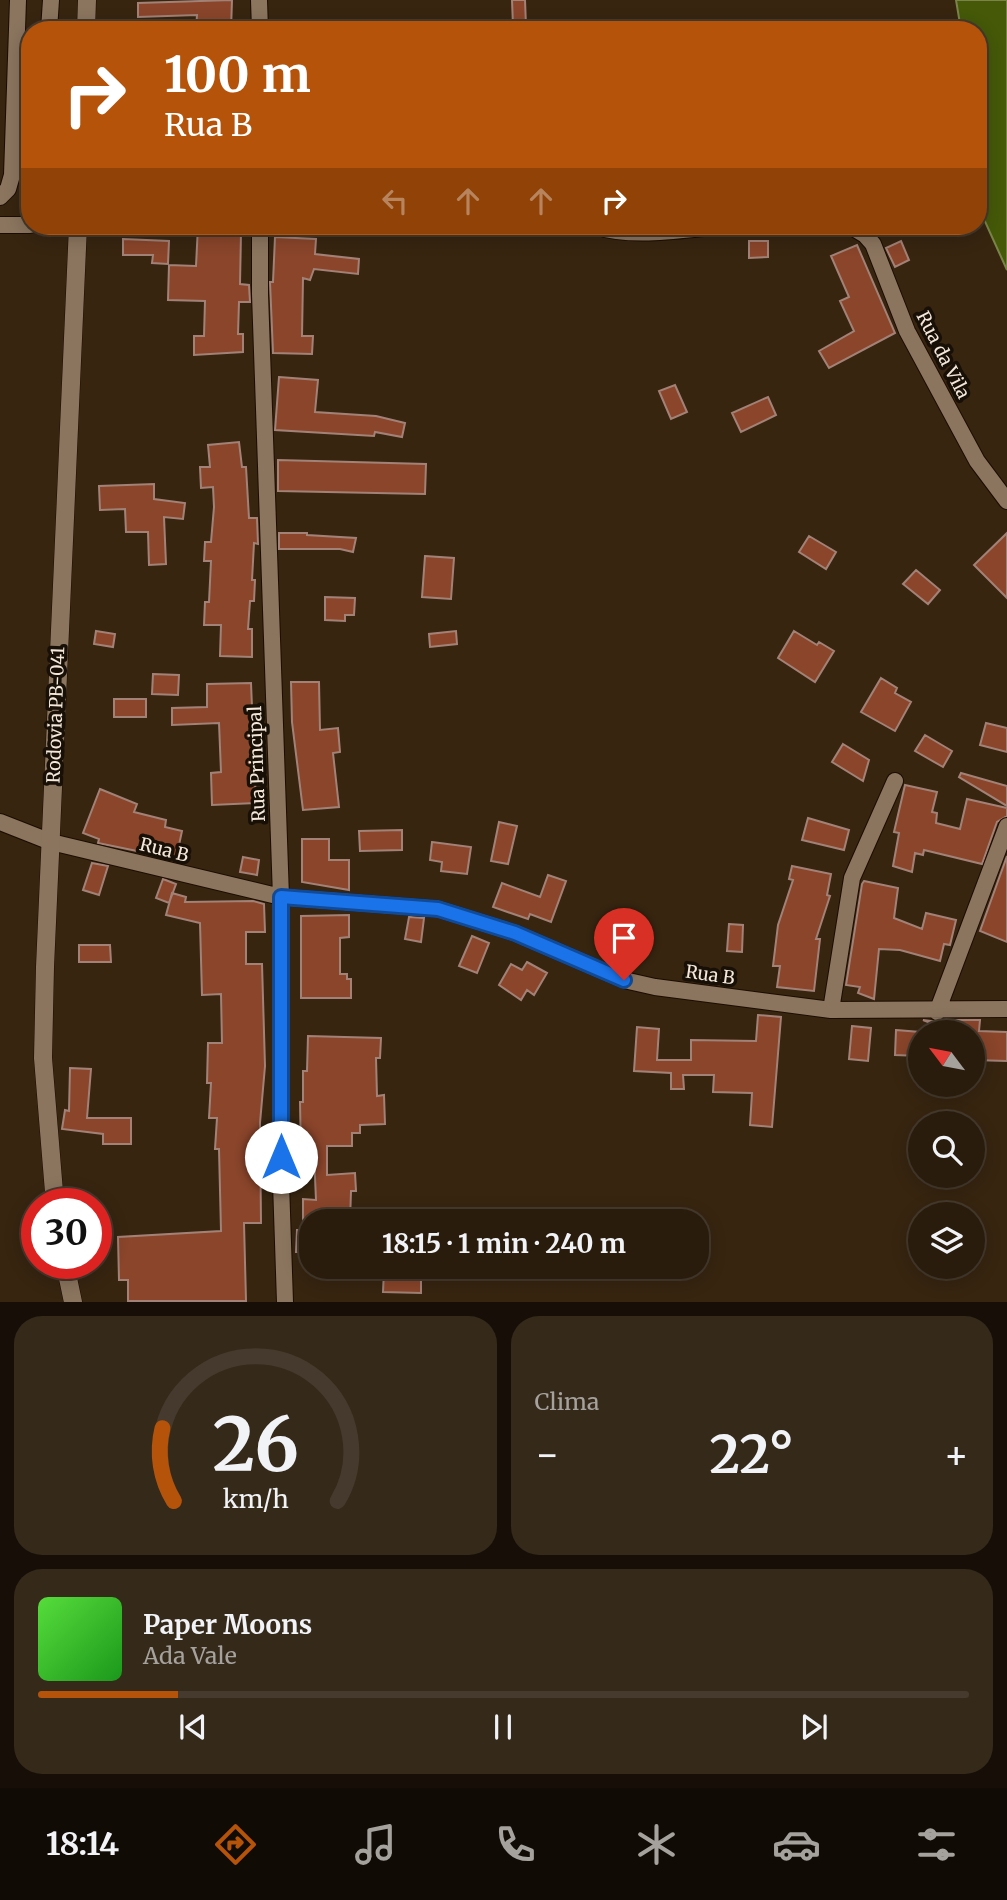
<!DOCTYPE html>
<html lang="pt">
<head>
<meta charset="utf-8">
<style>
	:root { --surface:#291c0c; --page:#35291a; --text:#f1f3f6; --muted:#a5a19d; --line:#453a2d; --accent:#b45309 }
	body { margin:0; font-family:Merriweather,serif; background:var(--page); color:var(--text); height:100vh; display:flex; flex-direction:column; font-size:26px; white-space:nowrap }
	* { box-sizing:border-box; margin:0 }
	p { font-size:23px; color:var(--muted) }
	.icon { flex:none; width:38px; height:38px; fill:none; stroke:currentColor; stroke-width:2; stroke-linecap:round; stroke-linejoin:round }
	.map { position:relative; height:1302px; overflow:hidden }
	.drawer { display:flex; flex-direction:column; gap:14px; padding:14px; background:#170f07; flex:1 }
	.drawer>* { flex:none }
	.banner { position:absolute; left:21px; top:21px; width:966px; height:214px; border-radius:28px; box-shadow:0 4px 18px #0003,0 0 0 2px var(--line); background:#b45309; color:#fff; overflow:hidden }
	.needle { width:46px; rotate:302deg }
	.fabs { position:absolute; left:908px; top:1020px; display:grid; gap:14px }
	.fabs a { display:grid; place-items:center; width:77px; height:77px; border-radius:50%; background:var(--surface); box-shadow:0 4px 18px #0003,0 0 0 2px var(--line); font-size:35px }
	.speed { position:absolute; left:21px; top:1188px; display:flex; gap:14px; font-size:35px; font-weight:700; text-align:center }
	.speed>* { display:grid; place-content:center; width:91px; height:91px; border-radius:50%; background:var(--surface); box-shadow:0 4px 18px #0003,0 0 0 2px var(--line); line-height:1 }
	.speed .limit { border:10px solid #d22; background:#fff; color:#111 }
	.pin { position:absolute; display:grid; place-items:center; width:60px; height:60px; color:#fff; margin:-72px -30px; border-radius:50% 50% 50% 0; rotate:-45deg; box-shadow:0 0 7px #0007 }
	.pin .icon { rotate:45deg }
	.me { position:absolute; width:77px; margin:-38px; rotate:0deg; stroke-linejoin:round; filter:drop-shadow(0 0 5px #0008) }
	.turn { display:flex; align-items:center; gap:24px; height:147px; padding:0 28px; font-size:32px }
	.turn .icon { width:91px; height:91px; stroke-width:2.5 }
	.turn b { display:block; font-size:49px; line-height:60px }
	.lanes { display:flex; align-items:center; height:66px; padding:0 28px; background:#0003; justify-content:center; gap:35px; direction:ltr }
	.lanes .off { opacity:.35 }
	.big { font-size:52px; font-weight:700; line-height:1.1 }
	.drawer .widget { flex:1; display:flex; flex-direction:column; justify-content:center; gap:10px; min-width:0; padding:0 24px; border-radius:28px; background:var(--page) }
	.drawer .dial { align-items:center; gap:0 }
	.dial svg { height:182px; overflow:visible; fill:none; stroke:var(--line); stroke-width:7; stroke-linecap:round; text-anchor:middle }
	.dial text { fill:var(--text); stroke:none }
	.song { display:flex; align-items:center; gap:21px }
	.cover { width:84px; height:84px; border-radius:10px; background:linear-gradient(135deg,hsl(110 70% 55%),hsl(120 70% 35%)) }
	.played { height:7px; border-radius:4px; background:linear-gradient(90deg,var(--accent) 15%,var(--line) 15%) }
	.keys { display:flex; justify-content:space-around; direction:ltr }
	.heat { display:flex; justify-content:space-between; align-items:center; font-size:38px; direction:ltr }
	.drawer .tiles { flex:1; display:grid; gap:14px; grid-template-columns:1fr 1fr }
	.widget:last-child { grid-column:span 2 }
	.trip { position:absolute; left:299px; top:1209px; width:410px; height:70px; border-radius:28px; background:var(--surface); box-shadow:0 4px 18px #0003,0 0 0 2px var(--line); font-weight:700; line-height:70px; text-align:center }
	.menu { display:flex; height:112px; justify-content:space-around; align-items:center; background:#100b05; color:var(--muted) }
	.menu .icon { width:49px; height:49px }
	.menu .selected { color:var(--accent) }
	.menu b { font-size:32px; color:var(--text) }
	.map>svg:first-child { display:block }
	.water { fill:#455909; stroke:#7a8448; stroke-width:2 }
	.building { fill:#8a452b; stroke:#a28277; stroke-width:2 }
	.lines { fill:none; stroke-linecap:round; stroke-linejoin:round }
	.street-casing { stroke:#1d0d00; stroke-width:18 }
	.secondary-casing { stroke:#1d0d00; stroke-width:19 }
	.street { stroke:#8b755f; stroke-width:16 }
	.secondary { stroke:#8b755f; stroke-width:18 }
	.route-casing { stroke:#114b97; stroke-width:18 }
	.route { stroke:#1a73e8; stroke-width:12 }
	.labels { text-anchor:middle; stroke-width:7; stroke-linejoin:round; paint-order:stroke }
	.street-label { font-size:18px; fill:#f4e8db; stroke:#181007 }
</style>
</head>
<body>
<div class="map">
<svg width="1007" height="1302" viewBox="0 0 1007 1302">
	<rect width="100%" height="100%" fill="#372510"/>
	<!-- water -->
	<path class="water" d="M956,0H1007V270L978,206V30H961Z"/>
	<!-- building -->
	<path class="building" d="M232,0L231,30L196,29L197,15L138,17V3Z
		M512,0H525L526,26H513Z
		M198,226H235V232L241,233L240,284L249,285L250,302H239L238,334H243V352L194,355V336H204L205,301L168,300L169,265L196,266Z
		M275,237L316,239L315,254L359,259L358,274L314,269L310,280L303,278L302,336H313L312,354L273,353L270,282H273Z
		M123,239L169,241L168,264L152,263L153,255H123Z
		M749,241H768V257L749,258Z
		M901,241L909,260L895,267L886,248Z
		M857,245L895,333L829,368L819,351L854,331L840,301L849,297L831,256Z
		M279,377L318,380L315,412L376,416L405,423L402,437L375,432L374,436L275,430Z
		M675,385L687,412L671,419L659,391Z
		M768,397L776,415L741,432L732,413Z
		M239,442L242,467H246L249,518H257L258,544L254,543L252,580H255L254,601H250L248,629H252V657L220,656L221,625H204L205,602H209L211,561H204L205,542H211L214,507L213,487L201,488L200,467H210L208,445Z
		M278,460L426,464L425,494L278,491Z
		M154,484V499L185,503L183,519L164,517L166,564L149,565L148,532H126L125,509L100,510L99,486Z
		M279,533H307V535L356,538L353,552L340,549H279Z
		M1007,533V598L974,565Z
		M809,536L836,552L826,569L799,552Z
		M425,556L454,558L451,599L422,597Z
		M916,570L940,590L928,604L903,584Z
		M325,597L355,598L354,615H345V621L325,620Z
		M96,631L115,634L113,647L94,644Z
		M456,631L457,644L430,647L429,634Z
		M794,631L817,645L819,642L834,651L815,682L778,658Z
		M153,674L179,675L178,695L152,694Z
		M881,678L897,688L895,693L911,702L895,731L861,712Z
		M291,682H319L320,730L338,728L340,752L333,753L339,807L303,810L292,722Z
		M251,683L256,803L212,805L211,773L221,772L219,723L172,725V708L207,707V684Z
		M114,699H146V717H114Z
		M986,723L1007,728V752L980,745Z
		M925,735L952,751L943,767L915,751Z
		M843,744L869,760L863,781L832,762Z
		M961,773L1007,786V806L959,777Z
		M905,785L937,792L932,812L937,813L936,823L960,829L967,799L1007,808V816L997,822L982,864L924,850L923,855L915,853L912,872L893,866L899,833L894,832Z
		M100,789L137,804L134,812L166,820L165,827L182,831L176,859L98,843L99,839L83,833Z
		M808,818L849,830L844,850L802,840Z
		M499,822L517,826L508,864L491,861Z
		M402,830V850L360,851L359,831Z
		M302,839H329V860H349V890L302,882Z
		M432,842L471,847L467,874L441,871L442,862L430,860Z
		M1007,856V942L980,931Z
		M243,857L259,860L257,875L240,872Z
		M92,863L108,866L99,895L83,890Z
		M792,866L831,874L827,895L830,896L816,939H820L814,991L777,987L780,966H773L778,925L793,880L789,879Z
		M548,875L566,881L551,922L530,914L528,919L493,907L502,883L540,897Z
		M163,879L176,884L169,903L156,898Z
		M864,881L898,888L894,918L922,929L926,913L956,920L950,945L944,944L940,961L900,950L879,949L874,999L858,993L860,987L846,985L862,884Z
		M172,893L186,897L185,902L253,901L264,904L265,932H246V964H262L265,1066L260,1123L261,1223H244L246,1301H128V1280H119L118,1237L221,1231L219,1149H215L217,1118H209L211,1083H207L208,1043H222L221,994L202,995L200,923L166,915Z
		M349,915V937L340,938V974H347V979H351V998H301V916Z
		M409,917L424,918L421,942L405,939Z
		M729,924L743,925L742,952L727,951Z
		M472,936L489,943L477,973L459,966Z
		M79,945H110L111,962H79Z
		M527,962L547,973L534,995L527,990L521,1000L499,985L511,964L522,970Z
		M758,1015L781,1017L772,1127L750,1125L752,1093L713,1092L714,1075H683L684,1089H671V1073L634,1071L637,1027L659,1029L657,1060H691V1040L756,1041Z
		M923,1020L938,1022L944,1020H980L979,1031L1007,1032V1061L973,1060V1032H953Z
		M852,1026L871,1028L868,1061L849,1059Z
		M896,1030L920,1032V1056L895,1055Z
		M308,1036L381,1038L380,1058H376L377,1096L384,1095L385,1124L360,1125V1133H352V1146H327V1175L355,1173L356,1191H351L350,1222H303V1199L316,1200L314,1155H301L300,1102H303V1071H307Z
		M70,1068L91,1069L87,1118H131V1144H103V1134L62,1129L65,1110L69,1111Z
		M297,1230H312V1252H296Z
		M384,1270L421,1272V1293L383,1292Z"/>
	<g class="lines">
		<!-- street casing -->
		<g class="street-casing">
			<path id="street" d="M259,0L260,30
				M49,30L51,0
				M0,197L8,189L12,175L18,0
				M0,225H30
				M260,226V294L281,897V1183L285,1302
				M594,226C635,239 683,229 725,226
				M850,226L865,235L873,244L907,331L977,461L1007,501
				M0,822L51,842L281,897L438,909L515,933L624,980L655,987L831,1010L1007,1009
				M831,1010L852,878L895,781
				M937,1012L1007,826"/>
		</g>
		<!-- secondary casing -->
		<g class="secondary-casing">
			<path id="secondary" d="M86,30L87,0
				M55,1204L43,1058L45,967L78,226
				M65,1264L73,1302"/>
		</g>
		<!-- street -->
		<use href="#street" class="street"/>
		<!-- secondary -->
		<use href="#secondary" class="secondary"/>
	</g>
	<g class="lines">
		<!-- route casing -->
		<g class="route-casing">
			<path id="route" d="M281,1157V897L438,909L515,933L624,980"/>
		</g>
		<!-- route -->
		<use href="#route" class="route"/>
	</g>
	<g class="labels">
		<!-- street labels -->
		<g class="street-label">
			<text transform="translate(943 355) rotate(63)" y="6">Rua da Vila</text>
			<text transform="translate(56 715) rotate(-88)" y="6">Rodovia PB-041</text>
			<text transform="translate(257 764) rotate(-92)" y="6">Rua Principal</text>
			<text transform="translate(164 850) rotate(14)" y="6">Rua B</text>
			<text transform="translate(710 975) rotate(8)" y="6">Rua B</text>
		</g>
	</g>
</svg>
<div class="fabs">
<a><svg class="needle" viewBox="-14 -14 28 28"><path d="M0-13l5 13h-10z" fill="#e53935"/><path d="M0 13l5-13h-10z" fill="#a5a19d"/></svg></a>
<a><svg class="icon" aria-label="search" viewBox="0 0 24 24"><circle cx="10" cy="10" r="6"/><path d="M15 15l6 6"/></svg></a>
<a><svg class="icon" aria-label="layers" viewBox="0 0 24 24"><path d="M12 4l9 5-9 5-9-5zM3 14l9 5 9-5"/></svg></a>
</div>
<div class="speed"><div class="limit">30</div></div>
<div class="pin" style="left:624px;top:980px;background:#d93025"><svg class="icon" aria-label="arrive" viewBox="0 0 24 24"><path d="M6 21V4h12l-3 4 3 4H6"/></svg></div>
<svg class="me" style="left:281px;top:1157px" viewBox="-20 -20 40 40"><circle r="19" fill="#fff"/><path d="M0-13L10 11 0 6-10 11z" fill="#1a73e8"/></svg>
<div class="trip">18:15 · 1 min · 240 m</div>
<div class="banner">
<div class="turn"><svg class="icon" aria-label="right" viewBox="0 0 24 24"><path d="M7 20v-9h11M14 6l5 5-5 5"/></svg><div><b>100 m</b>Rua B</div></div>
<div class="lanes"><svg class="icon off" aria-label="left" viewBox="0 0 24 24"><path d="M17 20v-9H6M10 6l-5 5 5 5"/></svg><svg class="icon off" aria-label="ahead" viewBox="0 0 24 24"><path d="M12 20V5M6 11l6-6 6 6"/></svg><svg class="icon off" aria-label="ahead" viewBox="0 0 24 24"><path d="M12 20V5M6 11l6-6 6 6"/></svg><svg class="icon" aria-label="right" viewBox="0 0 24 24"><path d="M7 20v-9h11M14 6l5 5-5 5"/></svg></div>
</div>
</div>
<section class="drawer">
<div class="tiles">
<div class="widget dial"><svg viewBox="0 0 100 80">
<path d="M14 69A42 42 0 1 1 86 69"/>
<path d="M14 69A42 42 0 0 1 9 37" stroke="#b45309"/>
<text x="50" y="56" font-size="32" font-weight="700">26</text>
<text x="50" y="72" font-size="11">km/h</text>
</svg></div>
<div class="widget"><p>Clima</p>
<div class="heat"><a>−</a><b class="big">22°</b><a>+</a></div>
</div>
<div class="widget">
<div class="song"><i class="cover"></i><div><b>Paper Moons</b><p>Ada Vale</p></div></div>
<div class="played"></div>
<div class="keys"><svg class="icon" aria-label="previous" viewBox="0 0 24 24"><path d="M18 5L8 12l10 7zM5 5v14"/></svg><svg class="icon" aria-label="pause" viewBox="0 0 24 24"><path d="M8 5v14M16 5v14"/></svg><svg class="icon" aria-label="next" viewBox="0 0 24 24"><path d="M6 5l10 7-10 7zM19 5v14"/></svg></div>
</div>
</div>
</section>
<nav class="menu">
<b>18:14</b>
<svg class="icon selected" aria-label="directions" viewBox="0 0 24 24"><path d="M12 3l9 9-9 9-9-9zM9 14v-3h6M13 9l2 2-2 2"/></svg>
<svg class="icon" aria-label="music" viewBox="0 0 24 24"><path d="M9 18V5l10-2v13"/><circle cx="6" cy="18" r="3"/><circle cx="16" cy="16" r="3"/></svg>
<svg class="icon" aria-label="phone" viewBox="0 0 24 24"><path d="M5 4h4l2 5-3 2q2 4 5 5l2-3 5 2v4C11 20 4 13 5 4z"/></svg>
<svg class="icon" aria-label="climate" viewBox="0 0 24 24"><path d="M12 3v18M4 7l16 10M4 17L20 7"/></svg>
<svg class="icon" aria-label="car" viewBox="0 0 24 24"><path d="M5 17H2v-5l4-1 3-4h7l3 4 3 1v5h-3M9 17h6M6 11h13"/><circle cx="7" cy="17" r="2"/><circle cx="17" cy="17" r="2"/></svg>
<svg class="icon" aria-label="filters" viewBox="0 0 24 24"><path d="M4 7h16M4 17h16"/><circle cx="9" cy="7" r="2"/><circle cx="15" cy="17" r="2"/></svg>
</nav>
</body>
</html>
